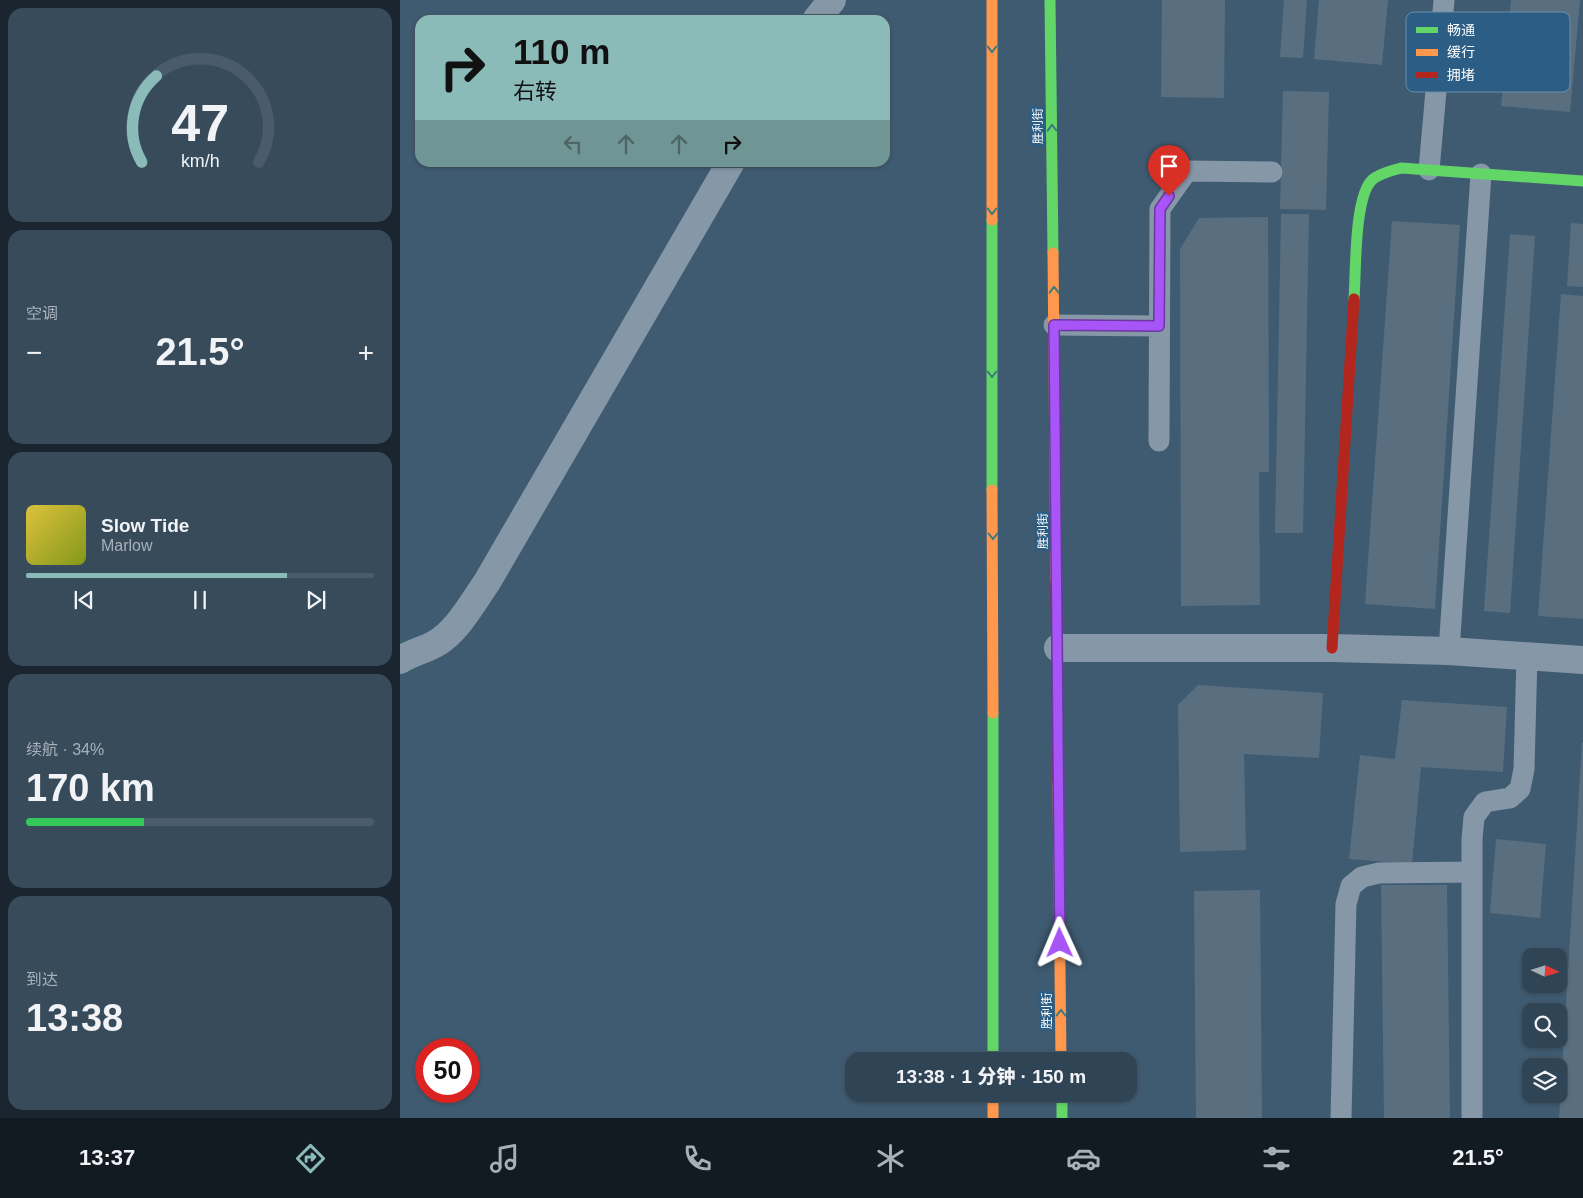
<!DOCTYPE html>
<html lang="zh">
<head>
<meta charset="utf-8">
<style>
	:root { --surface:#2f4455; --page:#374b5b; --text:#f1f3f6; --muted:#a7b0b9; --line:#4a5c6c; --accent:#8bbbb9 }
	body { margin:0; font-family:Helvetica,"Noto Sans SC",sans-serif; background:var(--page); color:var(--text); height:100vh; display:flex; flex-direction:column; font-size:19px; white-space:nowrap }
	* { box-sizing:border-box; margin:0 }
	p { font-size:16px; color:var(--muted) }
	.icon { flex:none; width:28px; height:28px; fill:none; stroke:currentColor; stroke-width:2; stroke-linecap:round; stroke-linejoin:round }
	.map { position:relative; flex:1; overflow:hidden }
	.drawer { display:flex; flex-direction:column; gap:8px; padding:8px; background:#1a252f; width:400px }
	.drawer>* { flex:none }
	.top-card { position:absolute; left:15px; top:15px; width:475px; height:152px; border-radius:15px; box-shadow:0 1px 4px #0004,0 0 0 1px var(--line); background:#8bbbb9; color:#111; overflow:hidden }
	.needle { width:32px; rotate:94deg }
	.tools { position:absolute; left:1122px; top:948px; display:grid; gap:10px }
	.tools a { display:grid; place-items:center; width:45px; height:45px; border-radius:10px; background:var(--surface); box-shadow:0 1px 4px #0004,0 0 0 1px var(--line); font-size:25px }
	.speed { position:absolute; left:15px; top:1038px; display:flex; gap:10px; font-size:25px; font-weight:700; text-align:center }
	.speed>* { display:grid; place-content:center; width:65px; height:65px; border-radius:50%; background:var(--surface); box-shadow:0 1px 4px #0004,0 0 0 1px var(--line); line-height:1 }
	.speed .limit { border:8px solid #d22; background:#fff; color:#111 }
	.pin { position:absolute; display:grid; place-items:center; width:42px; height:42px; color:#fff; margin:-51px -21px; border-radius:50% 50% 50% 0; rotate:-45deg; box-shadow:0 0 5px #0007 }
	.pin .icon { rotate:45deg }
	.me { position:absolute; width:55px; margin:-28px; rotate:359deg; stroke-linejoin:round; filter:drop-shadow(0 0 4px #0008) }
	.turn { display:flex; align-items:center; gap:18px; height:105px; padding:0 15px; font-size:22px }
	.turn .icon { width:65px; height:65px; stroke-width:2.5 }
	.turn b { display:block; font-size:35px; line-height:42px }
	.lanes { display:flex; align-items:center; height:48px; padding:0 15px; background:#0003; justify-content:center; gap:25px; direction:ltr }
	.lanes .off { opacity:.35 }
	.big { font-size:38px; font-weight:800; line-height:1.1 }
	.drawer .widget { flex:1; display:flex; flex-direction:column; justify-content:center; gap:8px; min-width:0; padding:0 18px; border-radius:15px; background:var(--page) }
	.drawer .dial { align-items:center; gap:0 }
	.dial svg { height:130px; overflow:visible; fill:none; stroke:var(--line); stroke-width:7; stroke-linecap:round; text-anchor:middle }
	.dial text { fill:var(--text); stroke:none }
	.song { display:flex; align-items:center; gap:15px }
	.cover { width:60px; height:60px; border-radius:8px; background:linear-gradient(135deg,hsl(50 70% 55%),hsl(70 70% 35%)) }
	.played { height:5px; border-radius:2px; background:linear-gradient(90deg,var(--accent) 75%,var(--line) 75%) }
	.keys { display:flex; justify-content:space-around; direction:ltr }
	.heat { display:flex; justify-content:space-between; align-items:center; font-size:28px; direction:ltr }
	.charge { height:8px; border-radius:4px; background:linear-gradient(90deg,#34c759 34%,var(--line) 0) }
	.trip { position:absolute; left:445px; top:1052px; width:292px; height:50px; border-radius:15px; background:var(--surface); box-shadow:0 1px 4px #0004,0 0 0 1px var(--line); font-weight:800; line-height:50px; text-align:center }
	.dock { display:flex; height:80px; justify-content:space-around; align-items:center; background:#131b22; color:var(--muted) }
	.dock .icon { width:35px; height:35px }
	.dock .selected { color:var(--accent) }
	.dock b { font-size:22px; color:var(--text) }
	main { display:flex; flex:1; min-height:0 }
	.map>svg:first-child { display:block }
	.building { fill:#596f80 }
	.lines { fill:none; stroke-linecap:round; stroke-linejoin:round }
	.lane { stroke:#8697a7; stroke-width:21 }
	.street { stroke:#8697a7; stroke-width:28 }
	.fast { stroke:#63d668; stroke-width:11 }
	.slow { stroke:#ff974d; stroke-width:11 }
	.jam { stroke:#b3261e; stroke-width:11 }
	.oneway { stroke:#397b7e }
	.route-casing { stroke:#6d37a1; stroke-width:12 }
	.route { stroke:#a855f7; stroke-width:9 }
	.labels { text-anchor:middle; stroke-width:5; stroke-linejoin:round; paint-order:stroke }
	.street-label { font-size:12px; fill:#fff; stroke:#2b5d85 }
	.key { fill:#2b5d85; stroke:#6b8eaa; stroke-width:1 }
	.key-label { font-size:14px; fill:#fff }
</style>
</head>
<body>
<main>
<section class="drawer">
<div class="widget dial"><svg viewBox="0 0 100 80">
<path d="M14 69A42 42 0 1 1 86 69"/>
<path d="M14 69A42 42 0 0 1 23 16" stroke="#8bbbb9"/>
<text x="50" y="56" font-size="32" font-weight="700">47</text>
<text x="50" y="72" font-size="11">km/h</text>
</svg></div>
<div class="widget"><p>空调</p>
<div class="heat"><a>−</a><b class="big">21.5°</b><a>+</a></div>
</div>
<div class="widget">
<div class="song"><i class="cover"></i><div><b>Slow Tide</b><p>Marlow</p></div></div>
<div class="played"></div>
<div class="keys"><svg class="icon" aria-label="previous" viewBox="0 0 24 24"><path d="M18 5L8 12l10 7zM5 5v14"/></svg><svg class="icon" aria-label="pause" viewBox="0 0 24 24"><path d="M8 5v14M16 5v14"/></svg><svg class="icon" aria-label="next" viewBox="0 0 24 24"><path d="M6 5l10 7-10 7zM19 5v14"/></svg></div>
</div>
<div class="widget"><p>续航 · 34%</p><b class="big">170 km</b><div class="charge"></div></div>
<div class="widget"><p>到达</p><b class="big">13:38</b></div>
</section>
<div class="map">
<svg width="1183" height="1118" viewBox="0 0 1183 1118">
	<rect width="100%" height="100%" fill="#3f5b71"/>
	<!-- building -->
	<path class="building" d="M762,0H825L824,98L761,97Z
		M884,0H907L903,58L880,57Z
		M919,0H988L982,65L914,59Z
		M1111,0H1180L1170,112L1101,106Z
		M883,91L929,92L926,210L880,209Z
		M881,214H909L903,533H875Z
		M868,217L869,472H859L860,605L781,606L780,249L799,218Z
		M992,221L1060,225L1035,609L965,604Z
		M1171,223L1183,224V287L1167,286Z
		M1110,234L1135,236L1110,613L1084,611Z
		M1161,294L1183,296V619L1138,616Z
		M798,685L923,693L919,758L844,754L846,850L780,852L778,705Z
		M1002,700L1107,707L1103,772L1021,767L1012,864L949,859L960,755L995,759Z
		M1182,743H1183V1118H1159Z
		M1096,839L1146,844L1140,918L1090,913Z
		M981,885H1047L1050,1118H984Z
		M860,890L862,1118H796L794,891Z"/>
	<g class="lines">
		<!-- lane -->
		<path class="lane" d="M1029,170L1044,0
			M654,325L759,326
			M759,441L760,209L787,171L872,172
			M1049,651L1081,174
			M941,1118L946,904L951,886L962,877L979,873L1072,872
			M1072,1118V839L1074,817L1085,802L1110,798L1120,789L1124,769L1127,656"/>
		<!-- street -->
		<path class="street" d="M416,20L432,0
			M658,648H932L1049,651L1183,660
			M0,660C11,653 24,650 35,644C57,632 73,602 87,582L331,162"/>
		<!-- fast -->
		<path class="fast" d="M650,0L653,253
			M592,220V490
			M954,299C956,273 954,197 972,180C980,173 991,171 1001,168L1183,181
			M593,713V1061
			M662,1094V1118"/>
		<!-- slow -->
		<path class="slow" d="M592,0V220
			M653,253L656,582
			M592,490L593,713
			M658,782L661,1061
			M593,1094V1118"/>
		<!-- jam -->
		<path class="jam" d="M656,582L658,782
			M932,648L954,299"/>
	</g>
	<!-- one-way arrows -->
	<defs><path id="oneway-chevron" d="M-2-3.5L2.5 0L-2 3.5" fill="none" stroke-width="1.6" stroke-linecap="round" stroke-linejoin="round" transform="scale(1.25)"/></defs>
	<g class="oneway">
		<use href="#oneway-chevron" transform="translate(592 49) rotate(90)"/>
		<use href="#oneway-chevron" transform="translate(652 128) rotate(-91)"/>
		<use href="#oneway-chevron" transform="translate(592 211) rotate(90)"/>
		<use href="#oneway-chevron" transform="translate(654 290) rotate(-91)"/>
		<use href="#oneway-chevron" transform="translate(592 374) rotate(90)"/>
		<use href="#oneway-chevron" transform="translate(593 536) rotate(90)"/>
		<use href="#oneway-chevron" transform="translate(661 1013) rotate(-90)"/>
	</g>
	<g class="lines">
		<!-- route casing -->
		<g class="route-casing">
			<path id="route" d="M660,943L654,325L759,326L760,209L769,196"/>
		</g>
		<!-- route -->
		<use href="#route" class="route"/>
	</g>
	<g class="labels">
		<!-- street labels -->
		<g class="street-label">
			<text transform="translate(638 126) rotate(-91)" y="4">胜利街</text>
			<text transform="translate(643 531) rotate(-91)" y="4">胜利街</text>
			<text transform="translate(647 1011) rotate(-90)" y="4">胜利街</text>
		</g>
	</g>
	<!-- legend -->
	<rect x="1006" y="12" width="164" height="80" rx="8" class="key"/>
	<rect x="1016" y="27" width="22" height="6" fill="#63d668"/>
	<rect x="1016" y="49" width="22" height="7" fill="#ff974d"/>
	<rect x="1016" y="72" width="22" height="6" fill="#b3261e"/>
	<g class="key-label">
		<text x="1047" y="35">畅通</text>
		<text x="1047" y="57">缓行</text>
		<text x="1047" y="80">拥堵</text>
	</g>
</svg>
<div class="tools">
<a><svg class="needle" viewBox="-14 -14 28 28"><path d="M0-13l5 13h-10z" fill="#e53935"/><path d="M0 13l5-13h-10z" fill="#a7b0b9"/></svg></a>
<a><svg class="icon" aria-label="search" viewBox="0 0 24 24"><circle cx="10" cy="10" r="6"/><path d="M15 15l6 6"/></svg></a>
<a><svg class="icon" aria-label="layers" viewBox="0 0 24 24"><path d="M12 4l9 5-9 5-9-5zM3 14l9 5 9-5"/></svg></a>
</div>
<div class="speed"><div class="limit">50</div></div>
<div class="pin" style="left:769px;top:196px;background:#d93025"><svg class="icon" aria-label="arrive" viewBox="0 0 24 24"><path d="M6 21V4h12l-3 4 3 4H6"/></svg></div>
<svg class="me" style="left:660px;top:943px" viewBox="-20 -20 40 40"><path d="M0-17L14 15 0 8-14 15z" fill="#a855f7" stroke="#fff" stroke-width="4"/></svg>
<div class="trip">13:38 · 1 分钟 · 150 m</div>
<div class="top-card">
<div class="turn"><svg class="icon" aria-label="right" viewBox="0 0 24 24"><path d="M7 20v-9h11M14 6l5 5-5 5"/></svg><div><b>110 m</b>右转</div></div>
<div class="lanes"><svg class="icon off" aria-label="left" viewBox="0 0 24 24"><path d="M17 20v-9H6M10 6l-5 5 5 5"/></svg><svg class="icon off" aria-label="ahead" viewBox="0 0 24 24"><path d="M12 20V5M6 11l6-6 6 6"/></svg><svg class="icon off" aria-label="ahead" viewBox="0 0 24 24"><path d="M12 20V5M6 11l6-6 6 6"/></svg><svg class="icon" aria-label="right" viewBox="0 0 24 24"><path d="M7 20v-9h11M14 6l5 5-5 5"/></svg></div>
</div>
</div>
</main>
<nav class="dock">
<b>13:37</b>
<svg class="icon selected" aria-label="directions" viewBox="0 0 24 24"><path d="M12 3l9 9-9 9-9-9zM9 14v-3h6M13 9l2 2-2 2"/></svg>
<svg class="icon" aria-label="music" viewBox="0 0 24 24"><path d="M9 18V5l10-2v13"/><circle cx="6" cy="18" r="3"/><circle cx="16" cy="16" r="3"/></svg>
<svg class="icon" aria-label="phone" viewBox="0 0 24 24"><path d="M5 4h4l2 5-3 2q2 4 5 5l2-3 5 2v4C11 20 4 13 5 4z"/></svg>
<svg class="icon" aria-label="climate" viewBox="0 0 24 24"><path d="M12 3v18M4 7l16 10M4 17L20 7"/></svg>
<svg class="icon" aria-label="car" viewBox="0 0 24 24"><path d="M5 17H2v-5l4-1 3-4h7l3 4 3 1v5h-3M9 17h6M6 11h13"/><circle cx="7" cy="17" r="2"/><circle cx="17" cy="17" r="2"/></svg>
<svg class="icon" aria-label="filters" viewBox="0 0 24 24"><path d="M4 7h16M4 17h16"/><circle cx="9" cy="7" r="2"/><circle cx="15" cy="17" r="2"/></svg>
<b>21.5°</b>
</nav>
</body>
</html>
